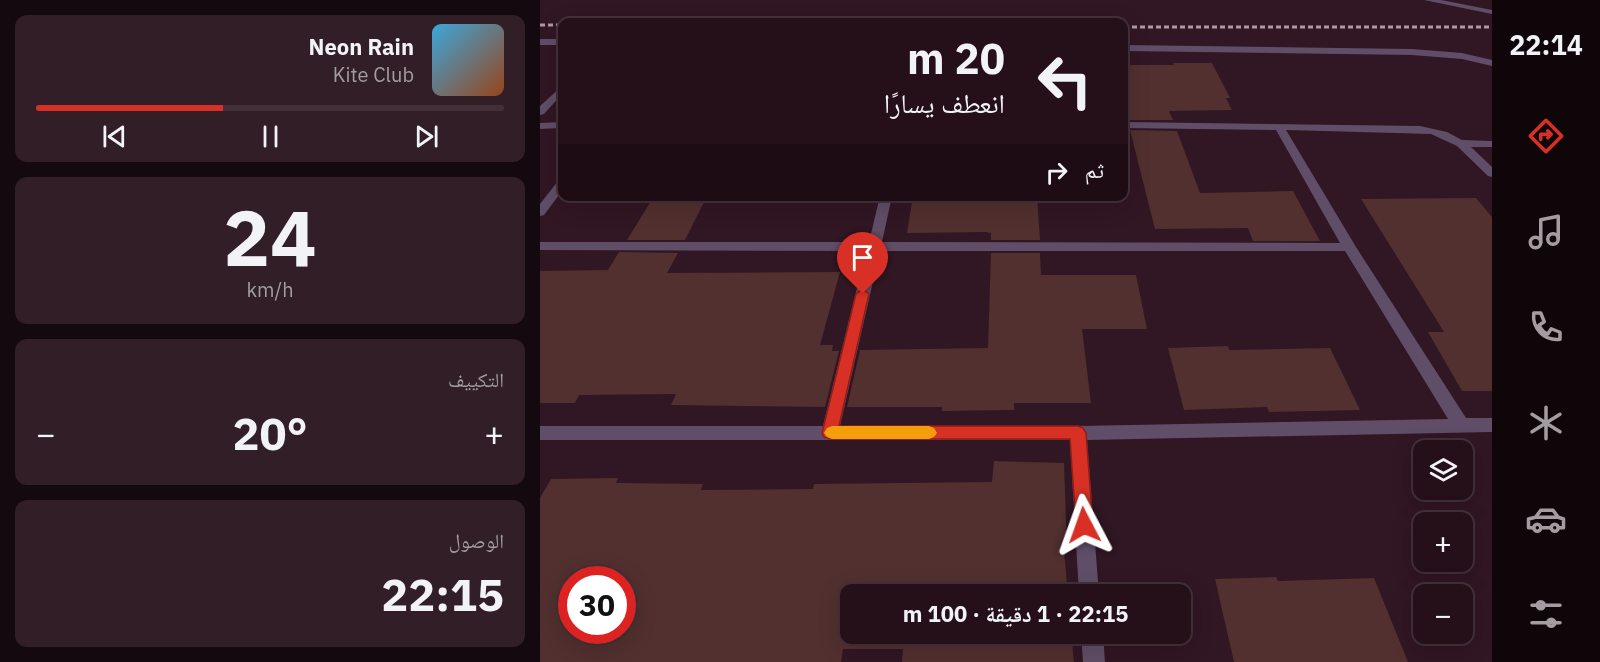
<!DOCTYPE html>
<html lang="ar">
<head>
<meta charset="utf-8">
<style>
	:root { --surface:#25101a; --page:#311e27; --text:#f1f3f6; --muted:#a39da2; --line:#423039; --accent:#d93025 }
	body { margin:0; font-family:"IBM Plex Sans","Noto Naskh Arabic",sans-serif; background:var(--page); color:var(--text); direction:rtl; height:100vh; display:flex; flex-direction:column; font-size:22px; white-space:nowrap }
	* { box-sizing:border-box; margin:0 }
	p { font-size:20px; color:var(--muted) }
	.icon { flex:none; width:33px; height:33px; fill:none; stroke:currentColor; stroke-width:2; stroke-linecap:round; stroke-linejoin:round }
	.map { position:relative; flex:1; overflow:hidden; direction:ltr }
	.details { display:flex; flex-direction:column; gap:15px; padding:15px; background:#14090e; width:540px }
	.details>* { flex:none }
	.guide { position:absolute; left:18px; top:18px; width:570px; height:183px; border-radius:12px; box-shadow:0 6px 24px #0002,0 0 0 2px var(--line); direction:rtl; background:#25101a; color:var(--text); overflow:hidden }
	.fabs { position:absolute; left:873px; top:440px; display:grid; gap:12px }
	.fabs a { display:grid; place-items:center; width:60px; height:60px; border-radius:12px; background:var(--surface); box-shadow:0 6px 24px #0002,0 0 0 2px var(--line); font-size:30px }
	.speed { position:absolute; left:18px; top:566px; display:flex; gap:12px; font-size:30px; font-weight:700; text-align:center }
	.speed>* { display:grid; place-content:center; width:78px; height:78px; border-radius:50%; background:var(--surface); box-shadow:0 6px 24px #0002,0 0 0 2px var(--line); line-height:1 }
	.speed .limit { border:9px solid #d22; background:#fff; color:#111 }
	.pin { position:absolute; display:grid; place-items:center; width:51px; height:51px; color:#fff; margin:-62px -26px; border-radius:50% 50% 50% 0; rotate:-45deg; box-shadow:0 0 6px #0007 }
	.pin .icon { rotate:45deg }
	.me { position:absolute; width:66px; margin:-33px; rotate:356deg; stroke-linejoin:round; filter:drop-shadow(0 0 4px #0008) }
	.turn { display:flex; align-items:center; gap:21px; height:126px; padding:0 24px; font-size:27px }
	.turn .icon { width:78px; height:78px; stroke-width:2.5 }
	.turn b { display:block; font-size:42px; line-height:51px }
	.then { display:flex; align-items:center; height:57px; padding:0 24px; background:#0003; gap:12px; font-size:22px }
	.big { font-size:45px; font-weight:800; line-height:1.1 }
	.details .card { flex:1; display:flex; flex-direction:column; justify-content:center; gap:9px; min-width:0; padding:0 21px; border-radius:12px; background:var(--page) }
	.details .dial { align-items:center; gap:0 }
	.dial b { font-size:78px; line-height:1 }
	.song { display:flex; align-items:center; gap:18px }
	.cover { width:72px; height:72px; border-radius:9px; background:linear-gradient(135deg,hsl(200 70% 55%),hsl(20 70% 35%)) }
	.played { height:6px; border-radius:3px; background:linear-gradient(90deg,var(--accent) 40%,var(--line) 40%) }
	.keys { display:flex; justify-content:space-around; direction:ltr }
	.heat { display:flex; justify-content:space-between; align-items:center; font-size:33px; direction:ltr }
	.trip { position:absolute; left:300px; top:584px; width:351px; height:60px; border-radius:12px; background:var(--surface); box-shadow:0 6px 24px #0002,0 0 0 2px var(--line); font-weight:800; line-height:60px; text-align:center; direction:rtl }
	main { display:flex; flex:1; min-height:0 }
	.tab-bar { display:flex; flex-direction:column; width:108px; justify-content:space-around; align-items:center; background:#0f060a; color:var(--muted) }
	.tab-bar .icon { width:42px; height:42px }
	.tab-bar .current { color:var(--accent) }
	.tab-bar b { font-size:27px; color:var(--text) }
	.map>svg:first-child { display:block }
	.building { fill:#51302f; fill-rule:evenodd }
	.lines { fill:none; stroke-linecap:round; stroke-linejoin:round }
	.minor { fill:#604d67; fill-rule:evenodd }
	.rail { stroke:#af9aa3; stroke-width:3; stroke-dasharray:5 3; stroke-linecap:butt }
	.route { fill:#d93025; stroke:#8d1f18; stroke-width:1.5 }
	.slow { fill:#f59e0b }
</style>
</head>
<body>
<main>
<nav class="tab-bar">
<b>22:14</b>
<svg class="icon current" aria-label="directions" viewBox="0 0 24 24"><path d="M12 3l9 9-9 9-9-9zM9 14v-3h6M13 9l2 2-2 2"/></svg>
<svg class="icon" aria-label="music" viewBox="0 0 24 24"><path d="M9 18V5l10-2v13"/><circle cx="6" cy="18" r="3"/><circle cx="16" cy="16" r="3"/></svg>
<svg class="icon" aria-label="phone" viewBox="0 0 24 24"><path d="M5 4h4l2 5-3 2q2 4 5 5l2-3 5 2v4C11 20 4 13 5 4z"/></svg>
<svg class="icon" aria-label="climate" viewBox="0 0 24 24"><path d="M12 3v18M4 7l16 10M4 17L20 7"/></svg>
<svg class="icon" aria-label="car" viewBox="0 0 24 24"><path d="M5 17H2v-5l4-1 3-4h7l3 4 3 1v5h-3M9 17h6M6 11h13"/><circle cx="7" cy="17" r="2"/><circle cx="17" cy="17" r="2"/></svg>
<svg class="icon" aria-label="filters" viewBox="0 0 24 24"><path d="M4 7h16M4 17h16"/><circle cx="9" cy="7" r="2"/><circle cx="15" cy="17" r="2"/></svg>
</nav>
<div class="map">
<svg width="952" height="662" viewBox="0 0 952 662">
	<rect width="100%" height="100%" fill="#311623"/>
	<!-- building -->
	<path class="building" d="M633,63H672L690,98H686L692,110L629,111L633,120H587L584,104V65H634Z
		M590,130L637,131L660,193L753,191L780,241H713L708,228L615,229Z
		M114,196H167L145,240H87Z
		M373,196H497L500,240H451V233L445,232L367,233Z
		M936,198L952,217V391H922L888,332H904L821,199Z
		M79,252L138,253L127,273L300,272L280,345H293L292,351H299L285,407L131,405L136,394L39,395L35,403H0V271L68,270Z
		M451,253H500L501,275H596L607,329H542L551,403H474V410L402,411V407H307L320,350L448,348Z
		M688,346L689,350L790,348L820,410L729,412L727,407L644,410L628,348Z
		M454,461L524,463L527,553L524,552L528,594H310V633H531L534,662H362L363,649H303L301,662H0V498L11,479L78,478L76,483L163,484L161,490L273,489L274,484L452,482ZM32,579H82V630H32Z
		M736,577L738,581L834,578L868,662H694L675,579Z"/>
	<g class="lines">
		<!-- minor -->
		<path class="minor" d="M884,0H901L952,10V14Z
			M0,39H22V45H0Z
			M584,45L872,49L922,53L952,60V66L922,59L872,55L584,51Z
			M22,86V94L4,114L0,115V106Z
			M22,122V128L0,129V123Z
			M584,122L880,126L907,132L922,140L952,141V147H931L952,167V177L948,176L917,146L891,134L746,130L816,247L926,418H952V432L547,440L559,594H539L530,440H0V426H283L326,251L0,250V242H329L340,196H352L342,242L800,243L736,130L584,128ZM340,251H805L908,419L538,426H300Z
			M18,181H22V191L4,215L0,216V204Z
			M541,633H563L565,662H543Z"/>
		<!-- rail -->
		<path class="rail" d="M0,25H22
			M584,27H952"/>
	</g>
	<!-- route -->
	<path class="route" d="M323,289L329,294L299,426H538L543,428L546,433L553,525L551,531L544,533L538,531L536,525L530,439H290L284,437L282,433L316,294Z"/>
	<!-- slow -->
	<path class="slow" d="M292,426H389L394,428L397,433L394,437L389,439H292L287,437L284,433L287,428Z"/>
</svg>
<div class="fabs">
<a><svg class="icon" aria-label="layers" viewBox="0 0 24 24"><path d="M12 4l9 5-9 5-9-5zM3 14l9 5 9-5"/></svg></a>
<a>+</a>
<a>−</a>
</div>
<div class="speed"><div class="limit">30</div></div>
<div class="pin" style="left:323px;top:294px;background:#d93025"><svg class="icon" aria-label="arrive" viewBox="0 0 24 24"><path d="M6 21V4h12l-3 4 3 4H6"/></svg></div>
<svg class="me" style="left:544px;top:525px" viewBox="-20 -20 40 40"><path d="M0-17L14 15 0 8-14 15z" fill="#d93025" stroke="#fff" stroke-width="4"/></svg>
<div class="trip">22:15 · 1 دقيقة · 100 m</div>
<div class="guide">
<div class="turn"><svg class="icon" aria-label="left" viewBox="0 0 24 24"><path d="M17 20v-9H6M10 6l-5 5 5 5"/></svg><div><b>20 m</b>انعطف يسارًا</div></div>
<div class="then">ثم<svg class="icon" aria-label="right" viewBox="0 0 24 24"><path d="M7 20v-9h11M14 6l5 5-5 5"/></svg></div>
</div>
</div>
<section class="details">
<div class="card">
<div class="song"><i class="cover"></i><div><b>Neon Rain</b><p>Kite Club</p></div></div>
<div class="played"></div>
<div class="keys"><svg class="icon" aria-label="previous" viewBox="0 0 24 24"><path d="M18 5L8 12l10 7zM5 5v14"/></svg><svg class="icon" aria-label="pause" viewBox="0 0 24 24"><path d="M8 5v14M16 5v14"/></svg><svg class="icon" aria-label="next" viewBox="0 0 24 24"><path d="M6 5l10 7-10 7zM19 5v14"/></svg></div>
</div>
<div class="card dial"><b>24</b><p>km/h</p></div>
<div class="card"><p>التكييف</p>
<div class="heat"><a>−</a><b class="big">20°</b><a>+</a></div>
</div>
<div class="card"><p>الوصول</p><b class="big">22:15</b></div>
</section>
</main>
</body>
</html>
